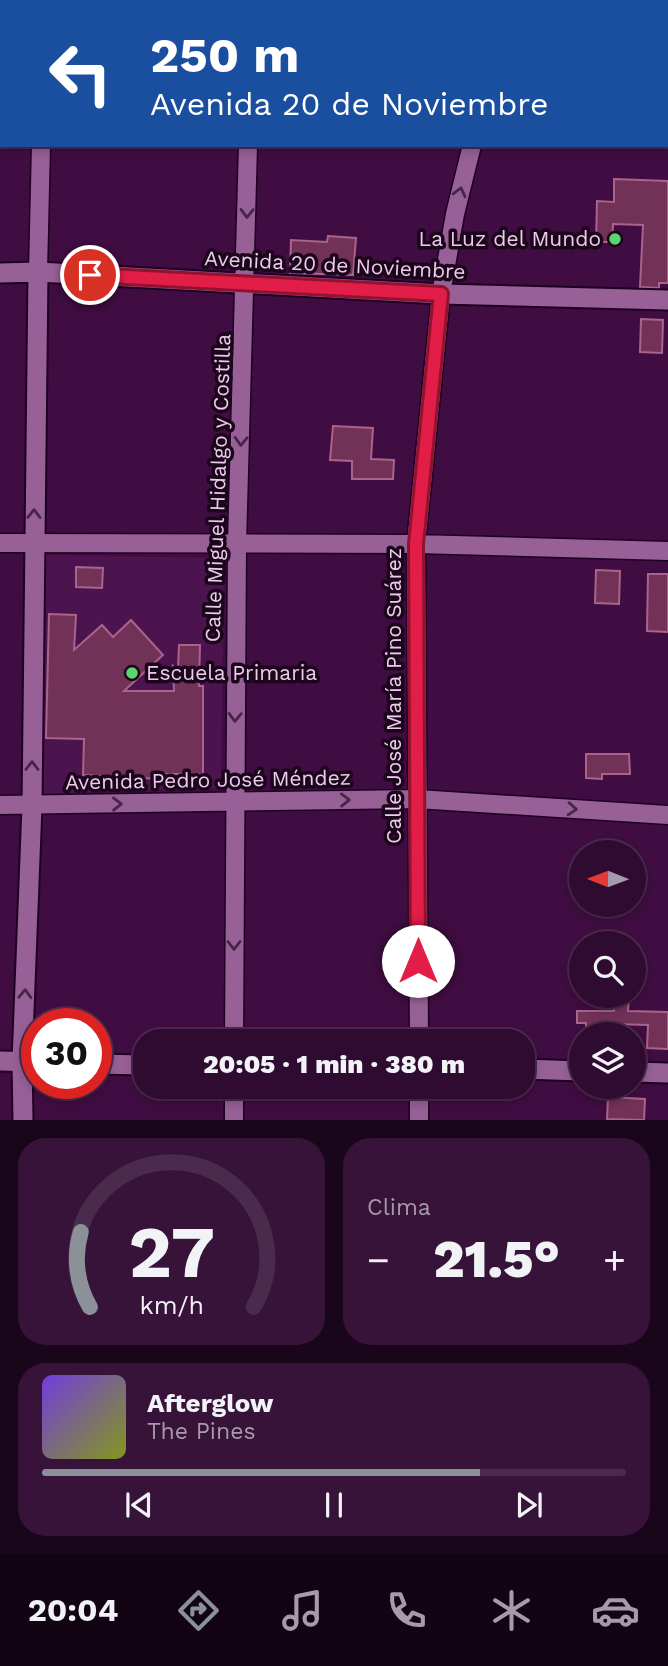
<!DOCTYPE html>
<html lang="es">
<head>
<meta charset="utf-8">
<style>
	:root { --surface:#2f0a31; --page:#371339; --text:#f1f3f6; --muted:#a79aab; --line:#4a2b4d; --accent:#8c9099 }
	body { margin:0; font-family:"Work Sans",sans-serif; background:var(--page); color:var(--text); height:100vh; display:flex; flex-direction:column; font-size:26px; white-space:nowrap }
	* { box-sizing:border-box; margin:0 }
	p { font-size:23px; color:var(--muted) }
	.icon { flex:none; width:38px; height:38px; fill:none; stroke:currentColor; stroke-width:2; stroke-linecap:round; stroke-linejoin:round }
	.map { position:relative; height:1120px; overflow:hidden }
	.sheet { display:flex; flex-direction:column; gap:18px; padding:18px; background:#1a061b; flex:1 }
	.sheet>* { flex:none }
	.guide { position:absolute; left:0px; top:0px; width:668px; height:147px; box-shadow:0 4px 10px #0003,0 0 0 2px var(--line); background:#1a4fa0; color:#fff; overflow:hidden }
	.needle { width:46px; rotate:271deg }
	.fabs { position:absolute; left:569px; top:840px; display:grid; gap:14px }
	.fabs a { display:grid; place-items:center; width:77px; height:77px; border-radius:50%; background:var(--surface); box-shadow:0 4px 10px #0003,0 0 0 2px var(--line); font-size:35px }
	.speed { position:absolute; left:21px; top:1008px; display:flex; gap:14px; font-size:35px; font-weight:700; text-align:center }
	.speed>* { display:grid; place-content:center; width:91px; height:91px; border-radius:50%; background:var(--surface); box-shadow:0 4px 10px #0003,0 0 0 2px var(--line); line-height:1 }
	.speed .limit { border:10px solid #d22; background:#fff; color:#111 }
	.pin { position:absolute; display:grid; place-items:center; width:60px; height:60px; color:#fff; margin:-30px; border:4px solid #fff; border-radius:50%; box-shadow:0 2px 7px #0007 }
	.me { position:absolute; width:77px; margin:-38px; rotate:0deg; stroke-linejoin:round; filter:drop-shadow(0 0 5px #0008) }
	.turn { display:flex; align-items:center; gap:24px; height:147px; padding:0 35px; font-size:32px }
	.turn .icon { width:91px; height:91px; stroke-width:2.5 }
	.turn b { display:block; font-size:49px; line-height:60px }
	.big { font-size:52px; font-weight:800; line-height:1.1 }
	.sheet .widget { flex:1; display:flex; flex-direction:column; justify-content:center; gap:10px; min-width:0; padding:0 24px; border-radius:28px; background:var(--page) }
	.sheet .dial { align-items:center; gap:0 }
	.dial svg { height:182px; overflow:visible; fill:none; stroke:var(--line); stroke-width:7; stroke-linecap:round; text-anchor:middle }
	.dial text { fill:var(--text); stroke:none }
	.song { display:flex; align-items:center; gap:21px }
	.cover { width:84px; height:84px; border-radius:10px; background:linear-gradient(135deg,hsl(260 70% 55%),hsl(70 70% 35%)) }
	.played { height:7px; border-radius:4px; background:linear-gradient(90deg,var(--accent) 75%,var(--line) 75%) }
	.keys { display:flex; justify-content:space-around; direction:ltr }
	.heat { display:flex; justify-content:space-between; align-items:center; font-size:38px; direction:ltr }
	.sheet .tiles { flex:1; display:grid; gap:18px; grid-template-columns:1fr 1fr }
	.widget:last-child { grid-column:span 2 }
	.trip { position:absolute; left:133px; top:1029px; width:402px; height:70px; border-radius:28px; background:var(--surface); box-shadow:0 4px 10px #0003,0 0 0 2px var(--line); font-weight:800; line-height:70px; text-align:center }
	.tabs { display:flex; height:112px; justify-content:space-around; align-items:center; background:#130414; color:var(--muted) }
	.tabs .icon { width:49px; height:49px }
	.tabs .current { color:var(--accent) }
	.tabs b { font-size:32px; color:var(--text) }
	.map>svg:first-child { display:block }
	.built { fill:#4c144e }
	.building { fill:#723157; stroke:#aa638a; stroke-width:2 }
	.lines { fill:none; stroke-linecap:round; stroke-linejoin:round }
	.minor-casing { stroke:#200022; stroke-width:21 }
	.tertiary-casing { stroke:#200022; stroke-width:23 }
	.secondary-casing { stroke:#200022; stroke-width:23 }
	.minor { stroke:#976097; stroke-width:18 }
	.tertiary { stroke:#976097; stroke-width:19 }
	.secondary { stroke:#976097; stroke-width:19 }
	.oneway { stroke:#462646 }
	.route-casing { stroke:#92132f; stroke-width:18 }
	.route { stroke:#e11d48; stroke-width:12 }
	.poi-dot { fill:#5bd56e; stroke:#1b061b; stroke-width:2.5 }
	.labels { text-anchor:middle; stroke-width:7; stroke-linejoin:round; paint-order:stroke }
	.poi-label { font-size:21px; fill:#ebccea; stroke:#1b061b; text-anchor:end }
	.street-label { font-size:21px; fill:#ebccea; stroke:#1b061b }
</style>
</head>
<body>
<div class="map">
<svg width="668" height="1120" viewBox="0 0 668 1120">
	<rect width="100%" height="100%" fill="#3f0d41"/>
	<!-- built -->
	<path class="built" d="M42,555L224,558L221,788L41,794Z"/>
	<!-- building -->
	<path class="building" d="M614,179L668,181V283H659V288L640,287L643,225L613,224L612,242H596L597,201L614,202Z
		M328,236L356,238L353,275L290,273L291,240L327,242Z
		M641,319L663,320L662,353L640,352Z
		M333,426L373,428L371,459L394,460L393,479H352V461L330,460Z
		M76,567L103,568L102,588L76,587Z
		M596,570L620,571L619,604L595,603Z
		M648,574H668V632L647,631Z
		M49,614L76,615L74,650L102,625L113,637L131,620L163,655L124,691H174L173,666L178,671L179,645H200L199,686H203V774H159V779L83,775L84,739L46,738Z
		M586,754H629L630,774H602V779L586,778Z
		M615,996H629L628,1011L668,1012V1049L647,1048L648,1025L613,1024V1034H586V1023H577V1011H614Z
		M608,1097L645,1099L644,1120L607,1119Z"/>
	<g class="lines">
		<!-- minor casing -->
		<g class="minor-casing">
			<path id="minor" d="M43,2V0
				M249,2V0
				M509,2L510,0
				M0,23H2
				M38,272L41,145
				M0,543L416,544L668,551
				M0,805L417,799L668,815
				M234,1041L237,544L248,145
				M419,1041L416,544L441,294L455,214L472,145
				M419,1087V1120
				M234,1120V1087"/>
		</g>
		<!-- tertiary casing -->
		<g class="tertiary-casing">
			<path id="tertiary" d="M38,272L441,294L668,300
				M22,1062L23,1120"/>
		</g>
		<!-- secondary casing -->
		<g class="secondary-casing">
			<path id="secondary" d="M0,273L38,272L32,806L22,1062
				M0,1061L37,1062
				M96,1064L145,1065
				M523,1069L581,1071
				M634,1072L668,1073"/>
		</g>
		<!-- minor -->
		<use href="#minor" class="minor"/>
		<!-- tertiary -->
		<use href="#tertiary" class="tertiary"/>
		<!-- secondary -->
		<use href="#secondary" class="secondary"/>
	</g>
	<!-- one-way arrows -->
	<defs><path id="oneway-chevron" d="M-2-3.5L2.5 0L-2 3.5" fill="none" stroke-width="1.6" stroke-linecap="round" stroke-linejoin="round" transform="scale(1.75)"/></defs>
	<g class="oneway">
		<use href="#oneway-chevron" transform="translate(460 192) rotate(-76)"/>
		<use href="#oneway-chevron" transform="translate(247 213) rotate(91)"/>
		<use href="#oneway-chevron" transform="translate(241 441) rotate(92)"/>
		<use href="#oneway-chevron" transform="translate(34 514) rotate(-89)"/>
		<use href="#oneway-chevron" transform="translate(235 717) rotate(91)"/>
		<use href="#oneway-chevron" transform="translate(32 766) rotate(-90)"/>
		<use href="#oneway-chevron" transform="translate(345 800) rotate(-1)"/>
		<use href="#oneway-chevron" transform="translate(117 804) rotate(-1)"/>
		<use href="#oneway-chevron" transform="translate(572 809) rotate(4)"/>
		<use href="#oneway-chevron" transform="translate(234 945) rotate(90)"/>
		<use href="#oneway-chevron" transform="translate(25 994) rotate(-88)"/>
	</g>
	<g class="lines">
		<!-- route casing -->
		<g class="route-casing">
			<path id="route" d="M90,275L441,294L416,544L418,961"/>
		</g>
		<!-- route -->
		<use href="#route" class="route"/>
	</g>
	<!-- markers -->
	<g class="poi-dot">
		<circle cx="615" cy="239" r="7"/>
		<circle cx="132" cy="673" r="7"/>
	</g>
	<g class="labels">
		<!-- poi labels -->
		<g class="poi-label">
			<text x="601" y="246">La Luz del Mundo</text>
			<text x="146" y="680" text-anchor="start">Escuela Primaria</text>
		</g>
		<!-- street labels -->
		<g class="street-label">
			<text transform="translate(335 265) rotate(3)" y="7">Avenida 20 de Noviembre</text>
			<text transform="translate(218 488) rotate(-88)" y="7">Calle Miguel Hidalgo y Costilla</text>
			<text transform="translate(394 696) rotate(-90)" y="7">Calle José María Pino Suárez</text>
			<text transform="translate(208 780) rotate(-1)" y="7">Avenida Pedro José Méndez</text>
		</g>
	</g>
</svg>
<div class="fabs">
<a><svg class="needle" viewBox="-14 -14 28 28"><path d="M0-13l5 13h-10z" fill="#e53935"/><path d="M0 13l5-13h-10z" fill="#a79aab"/></svg></a>
<a><svg class="icon" aria-label="search" viewBox="0 0 24 24"><circle cx="10" cy="10" r="6"/><path d="M15 15l6 6"/></svg></a>
<a><svg class="icon" aria-label="layers" viewBox="0 0 24 24"><path d="M12 4l9 5-9 5-9-5zM3 14l9 5 9-5"/></svg></a>
</div>
<div class="speed"><div class="limit">30</div></div>
<div class="pin" style="left:90px;top:275px;background:#d93025"><svg class="icon" aria-label="arrive" viewBox="0 0 24 24"><path d="M6 21V4h12l-3 4 3 4H6"/></svg></div>
<svg class="me" style="left:418px;top:961px" viewBox="-20 -20 40 40"><circle r="19" fill="#fff"/><path d="M0-13L10 11 0 6-10 11z" fill="#e11d48"/></svg>
<div class="trip">20:05 · 1 min · 380 m</div>
<div class="guide">
<div class="turn"><svg class="icon" aria-label="left" viewBox="0 0 24 24"><path d="M17 20v-9H6M10 6l-5 5 5 5"/></svg><div><b>250 m</b>Avenida 20 de Noviembre</div></div>
</div>
</div>
<section class="sheet">
<div class="tiles">
<div class="widget dial"><svg viewBox="0 0 100 80">
<path d="M14 69A42 42 0 1 1 86 69"/>
<path d="M14 69A42 42 0 0 1 10 36" stroke="#8c9099"/>
<text x="50" y="56" font-size="32" font-weight="700">27</text>
<text x="50" y="72" font-size="11">km/h</text>
</svg></div>
<div class="widget"><p>Clima</p>
<div class="heat"><a>−</a><b class="big">21.5°</b><a>+</a></div>
</div>
<div class="widget">
<div class="song"><i class="cover"></i><div><b>Afterglow</b><p>The Pines</p></div></div>
<div class="played"></div>
<div class="keys"><svg class="icon" aria-label="previous" viewBox="0 0 24 24"><path d="M18 5L8 12l10 7zM5 5v14"/></svg><svg class="icon" aria-label="pause" viewBox="0 0 24 24"><path d="M8 5v14M16 5v14"/></svg><svg class="icon" aria-label="next" viewBox="0 0 24 24"><path d="M6 5l10 7-10 7zM19 5v14"/></svg></div>
</div>
</div>
</section>
<nav class="tabs">
<b>20:04</b>
<svg class="icon current" aria-label="directions" viewBox="0 0 24 24"><path d="M12 3l9 9-9 9-9-9zM9 14v-3h6M13 9l2 2-2 2"/></svg>
<svg class="icon" aria-label="music" viewBox="0 0 24 24"><path d="M9 18V5l10-2v13"/><circle cx="6" cy="18" r="3"/><circle cx="16" cy="16" r="3"/></svg>
<svg class="icon" aria-label="phone" viewBox="0 0 24 24"><path d="M5 4h4l2 5-3 2q2 4 5 5l2-3 5 2v4C11 20 4 13 5 4z"/></svg>
<svg class="icon" aria-label="climate" viewBox="0 0 24 24"><path d="M12 3v18M4 7l16 10M4 17L20 7"/></svg>
<svg class="icon" aria-label="car" viewBox="0 0 24 24"><path d="M5 17H2v-5l4-1 3-4h7l3 4 3 1v5h-3M9 17h6M6 11h13"/><circle cx="7" cy="17" r="2"/><circle cx="17" cy="17" r="2"/></svg>
</nav>
</body>
</html>
